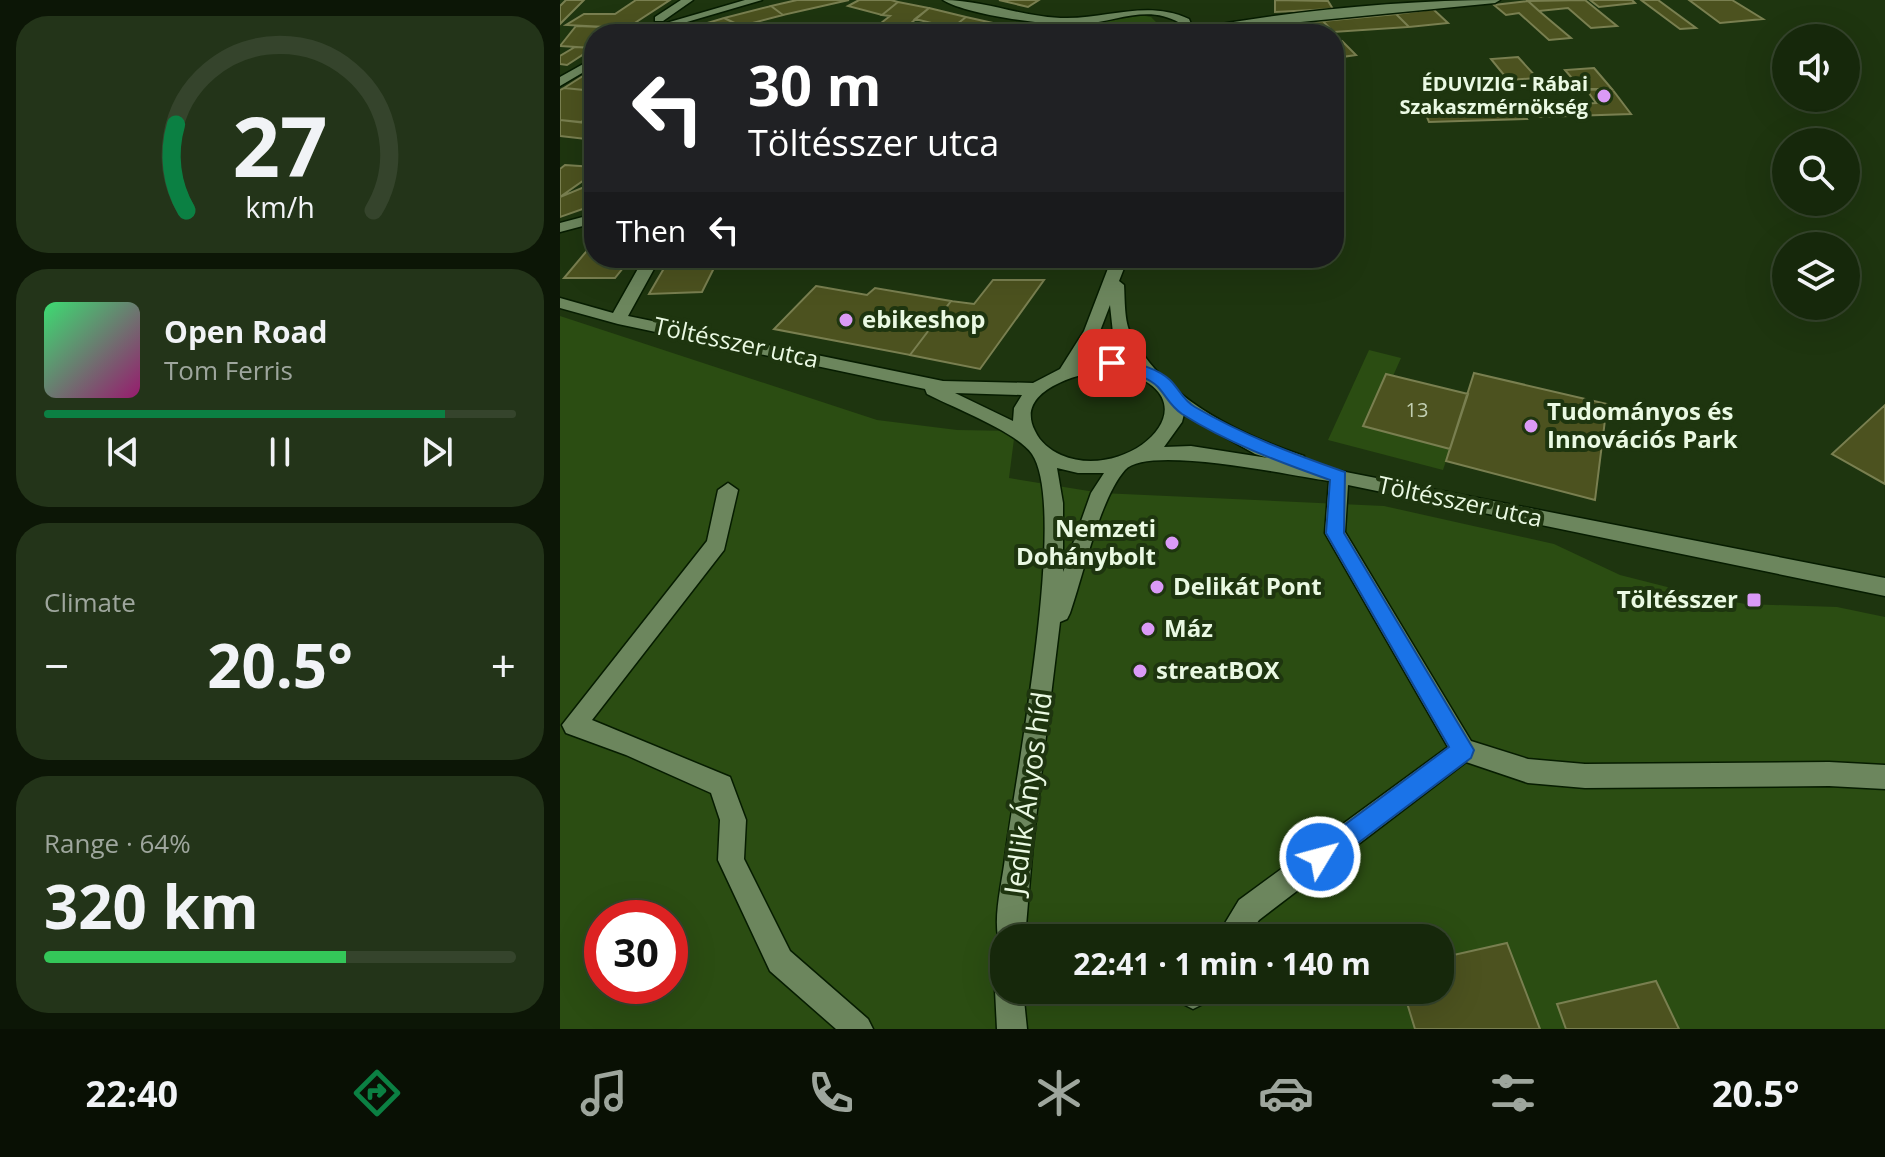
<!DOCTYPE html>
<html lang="en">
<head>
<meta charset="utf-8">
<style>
	:root { --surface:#16280b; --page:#233419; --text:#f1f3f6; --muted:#9ea69d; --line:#35442c; --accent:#0b8043 }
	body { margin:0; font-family:"Open Sans",sans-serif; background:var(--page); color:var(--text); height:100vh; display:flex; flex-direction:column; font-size:30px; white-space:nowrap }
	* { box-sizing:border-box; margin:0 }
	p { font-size:26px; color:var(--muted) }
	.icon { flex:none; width:44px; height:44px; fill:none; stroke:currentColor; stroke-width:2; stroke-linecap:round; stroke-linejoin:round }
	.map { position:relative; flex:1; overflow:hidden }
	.side { display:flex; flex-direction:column; gap:16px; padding:16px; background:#0c1606; width:560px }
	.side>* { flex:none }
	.top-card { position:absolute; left:24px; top:24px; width:760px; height:244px; border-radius:32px; box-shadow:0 8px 32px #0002,0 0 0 2px var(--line); background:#202124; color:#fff; overflow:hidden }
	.tools { position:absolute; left:1212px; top:24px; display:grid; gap:16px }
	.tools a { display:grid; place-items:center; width:88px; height:88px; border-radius:50%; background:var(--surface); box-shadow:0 8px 32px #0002,0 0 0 2px var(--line); font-size:40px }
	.speed { position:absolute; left:24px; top:900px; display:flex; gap:16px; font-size:40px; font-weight:700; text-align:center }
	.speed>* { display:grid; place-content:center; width:104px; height:104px; border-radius:50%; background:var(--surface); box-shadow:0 8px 32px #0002,0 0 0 2px var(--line); line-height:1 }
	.speed .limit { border:12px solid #d22; background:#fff; color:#111 }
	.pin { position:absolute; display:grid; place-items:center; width:68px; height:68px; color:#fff; margin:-34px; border-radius:16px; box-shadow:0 4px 12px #0006 }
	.me { position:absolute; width:88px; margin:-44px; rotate:53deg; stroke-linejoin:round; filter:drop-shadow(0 0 6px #0008) }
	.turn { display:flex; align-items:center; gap:28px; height:168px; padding:0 32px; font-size:36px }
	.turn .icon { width:104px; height:104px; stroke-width:2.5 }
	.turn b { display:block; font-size:56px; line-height:68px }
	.then { display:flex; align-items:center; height:76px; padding:0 32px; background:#0003; gap:16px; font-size:30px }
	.big { font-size:60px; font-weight:700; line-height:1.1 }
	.side .card { flex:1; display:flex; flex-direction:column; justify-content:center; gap:12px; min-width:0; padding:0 28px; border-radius:32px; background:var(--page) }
	.side .dial { align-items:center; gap:0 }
	.dial svg { height:208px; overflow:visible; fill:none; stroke:var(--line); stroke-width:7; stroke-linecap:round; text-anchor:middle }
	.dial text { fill:var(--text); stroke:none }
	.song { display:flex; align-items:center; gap:24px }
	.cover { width:96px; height:96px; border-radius:12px; background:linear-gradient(135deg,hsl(140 70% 55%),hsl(320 70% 35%)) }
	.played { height:8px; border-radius:4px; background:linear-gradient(90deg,var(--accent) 85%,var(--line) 85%) }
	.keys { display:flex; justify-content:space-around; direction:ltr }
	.heat { display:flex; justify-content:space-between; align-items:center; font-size:44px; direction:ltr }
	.charge { height:12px; border-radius:6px; background:linear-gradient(90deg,#34c759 64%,var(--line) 0) }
	.trip { position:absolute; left:430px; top:924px; width:464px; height:80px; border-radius:32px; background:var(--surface); box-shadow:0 8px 32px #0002,0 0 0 2px var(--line); font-weight:700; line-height:80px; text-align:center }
	.tabs { display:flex; height:128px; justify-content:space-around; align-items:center; background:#091004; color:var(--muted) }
	.tabs .icon { width:56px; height:56px }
	.tabs .selected { color:var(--accent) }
	.tabs b { font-size:36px; color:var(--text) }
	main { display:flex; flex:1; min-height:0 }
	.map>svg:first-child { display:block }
	.green { fill:#2b4d12; fill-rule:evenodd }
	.building { fill:#4c521f; stroke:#797f50; stroke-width:2 }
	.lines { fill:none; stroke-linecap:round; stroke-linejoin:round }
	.minor-casing { stroke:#061c00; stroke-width:3 }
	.minor { fill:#6c865d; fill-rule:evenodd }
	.route { fill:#1a73e8; stroke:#114b97; stroke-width:2 }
	.poi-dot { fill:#da9af6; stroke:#1e350f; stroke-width:3 }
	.labels { text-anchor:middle; stroke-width:8; stroke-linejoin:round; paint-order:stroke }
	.far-poi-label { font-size:20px; font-weight:bold; fill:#eaf9e3; stroke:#1e350f; text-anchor:end }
	.number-label { font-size:20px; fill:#c2cfb2 }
	.poi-label { font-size:24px; font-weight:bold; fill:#eaf9e3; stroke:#1e350f; text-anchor:start }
	.street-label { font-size:24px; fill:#eaf9e3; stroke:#1e350f }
	.near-street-label { font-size:28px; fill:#eaf9e3; stroke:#1e350f }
</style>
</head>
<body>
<main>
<section class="side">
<div class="card dial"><svg viewBox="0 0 100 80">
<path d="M14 69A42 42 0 1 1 86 69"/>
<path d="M14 69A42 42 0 0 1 10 36" stroke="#0b8043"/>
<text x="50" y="56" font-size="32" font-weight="700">27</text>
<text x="50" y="72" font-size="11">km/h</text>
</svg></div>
<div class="card">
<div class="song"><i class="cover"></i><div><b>Open Road</b><p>Tom Ferris</p></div></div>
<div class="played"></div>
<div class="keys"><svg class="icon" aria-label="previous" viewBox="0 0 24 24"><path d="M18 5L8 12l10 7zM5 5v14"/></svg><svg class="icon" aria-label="pause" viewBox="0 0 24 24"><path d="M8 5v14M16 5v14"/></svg><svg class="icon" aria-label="next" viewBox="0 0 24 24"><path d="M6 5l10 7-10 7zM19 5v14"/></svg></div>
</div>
<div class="card"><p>Climate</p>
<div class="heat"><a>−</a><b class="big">20.5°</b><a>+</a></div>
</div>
<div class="card"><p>Range · 64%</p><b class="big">320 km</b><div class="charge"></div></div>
</section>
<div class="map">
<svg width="1325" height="1029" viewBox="0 0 1325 1029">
	<rect width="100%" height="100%" fill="#1e350f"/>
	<!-- green -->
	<path class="green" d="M574,14L591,17L601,27L594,34L541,32L540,27L547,20Z
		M0,316L317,420L397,430L455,431L449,478L541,493L824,506L994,544L1060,575L1119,590L1185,604L1277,607L1325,617V1029H0ZM42,918H110V986H42ZM444,938H880V990H444Z
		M809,350L841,358L833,376L826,374L804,426L890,449L883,470L768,440Z"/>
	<!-- building -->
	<path class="building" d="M6,0H24L0,24V6Z
		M76,0H110L67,28L6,25L24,14H55Z
		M237,0H289L223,15L211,6Z
		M299,0H331L338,2L322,15L288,6Z
		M439,0H479L468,7Z
		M715,0L768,1L773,9L715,12Z
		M1025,0L1057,26L1031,28L1008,8L979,11L968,1Z
		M1030,0H1072L1075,3L1039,7Z
		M1081,0H1098L1136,28L1120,29Z
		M1129,0H1172L1203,19L1160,23Z
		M968,1L979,11L1011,38L989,40L959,13L946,15L934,5Z
		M338,2L369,8L338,34H307L330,16L322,15Z
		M211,6L223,15L181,26L164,18Z
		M369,8L406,17L392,28L355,19Z
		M873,9L888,23L849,27L836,14Z
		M836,14L849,27L773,32L763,21Z
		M406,17L442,25L428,34H403L406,32L392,28Z
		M164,18L181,26L163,32L155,28L140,34H110Z
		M763,21L773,32L731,34L724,25Z
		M442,25L481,34H428Z
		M16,26L67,28L57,34H34L33,48L0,46Z
		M715,26L721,34H682L679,30Z
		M782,41L796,55L775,58L774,42Z
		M15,47L33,48L7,65L0,64V56Z
		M958,57L977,78L948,80L931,59Z
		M1034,68L1052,89L1022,90L1005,70Z
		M34,69V91L4,88Z
		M4,88L34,91V113L21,122L0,120V90Z
		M1026,89H1052L1071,114L979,117L972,106L1036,103Z
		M960,107L967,119L869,122L864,110Z
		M0,120L34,124V133L26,139L0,136Z
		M5,165L34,167V173L0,197V169Z
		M34,183V205L0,217V197Z
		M30,247L34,248V258H71L55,278H4Z
		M110,258H159L142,292L89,294Z
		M433,280H484L420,369L350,355L391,301L414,304Z
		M256,286L307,295L315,288L391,301L350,355L214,329Z
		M914,373L1047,404L1035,500L886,461Z
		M826,374L908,394L890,449L803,426Z
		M1325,405V484L1272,454Z
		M947,943L980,1029H855L843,990H880V958Z
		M1096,981L1119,1029H1006L997,1004Z"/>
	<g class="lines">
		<!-- minor casing -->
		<g class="minor-casing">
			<path id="minor" d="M121,0H133L103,21H95V17Z
				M185,0H202L86,34L72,33Z
				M383,0C425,0 464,18 507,18C550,18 588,0 629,19L633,29C728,11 843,0 940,0L935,3L618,34L622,28L620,23C588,4 558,21 523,24C493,27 407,15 383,0Z
				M34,58V66L0,86V77Z
				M34,214V223L0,232V223Z
				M84,258H100L68,316L383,381L473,383L500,369L524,331L552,258H568L559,281L564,285C565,299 564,322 571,334C603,398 677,434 744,456L745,464L1325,578V596L788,485L785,532L911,741L968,759L1025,764L1269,762L1325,765V789L1269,786L1025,788L968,783L906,762L699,920L686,938H656L679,900L888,747L765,533L769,481C733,476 587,444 565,470C540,498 523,576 510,613L507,619L500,622L473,843L465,938H444V949L441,948C431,923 442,884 445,858C454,783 509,509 472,454C457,432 392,407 367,394L365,389L58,324L0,308V298L53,313ZM550,305L553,333L574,363L552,357L521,362L540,331ZM552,369C666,394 570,485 501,455C490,450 480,442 475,431C453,389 523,372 552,369ZM395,393L462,395L454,408L453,421ZM624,414L695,454L708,458L631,446L604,447L622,422ZM497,468L518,473H544L531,493L503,572V503Z
				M168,483L178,490L164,550L32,720L170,777L186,820L184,859L230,951L308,1019L313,1029H276L210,971L158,860L160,820L151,793L66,755L6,733L2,725L147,541L158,490Z
				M444,978V990H463L467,1029H437L435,990L439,980Z
				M620,990H650L643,1004L633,1009L623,1004Z"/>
		</g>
		<!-- minor -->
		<use href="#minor" class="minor"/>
	</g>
	<!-- route -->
	<path class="route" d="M552,358C572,363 595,366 610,380C620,390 623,400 635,407C683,435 733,454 785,472L784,533L914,750L911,758L769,865L760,869L752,865L748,857L752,849L889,747L766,533L770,480C719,462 668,443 622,414C610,406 607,397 598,387C585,374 564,372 547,367V359Z"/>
	<!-- markers -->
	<g class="poi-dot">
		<circle cx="1044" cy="96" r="8"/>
		<circle cx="286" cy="320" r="8"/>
		<circle cx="971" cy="426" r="8"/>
		<circle cx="612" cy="543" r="8"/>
		<circle cx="597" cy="587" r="8"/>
		<rect x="1186" y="592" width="16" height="16" rx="4"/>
		<circle cx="588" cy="629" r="8"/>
		<circle cx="580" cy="671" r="8"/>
	</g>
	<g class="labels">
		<!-- far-poi labels -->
		<g class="far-poi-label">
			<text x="1028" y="91">ÉDUVIZIG - Rábai<tspan x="1028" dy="23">Szakaszmérnökség</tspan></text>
		</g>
		<!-- number labels -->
		<g class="number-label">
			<text x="857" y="417">13</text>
		</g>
		<!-- poi labels -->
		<g class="poi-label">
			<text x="302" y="328">ebikeshop</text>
			<text x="987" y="420">Tudományos és<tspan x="987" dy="28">Innovációs Park</tspan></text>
			<text x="596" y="537" text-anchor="end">Nemzeti<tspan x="596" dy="28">Dohánybolt</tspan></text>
			<text x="613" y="595">Delikát Pont</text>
			<text x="1178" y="608" text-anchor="end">Töltésszer</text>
			<text x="604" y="637">Máz</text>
			<text x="596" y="679">streatBOX</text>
		</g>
		<!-- street labels -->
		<g class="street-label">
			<text transform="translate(176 343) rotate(12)" y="8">Töltésszer utca</text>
			<text transform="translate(900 502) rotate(12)" y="8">Töltésszer utca</text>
		</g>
		<!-- near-street labels -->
		<g class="near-street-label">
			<text transform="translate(468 793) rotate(-82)" y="10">Jedlik Ányos híd</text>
		</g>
	</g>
</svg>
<div class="tools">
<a><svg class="icon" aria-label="sound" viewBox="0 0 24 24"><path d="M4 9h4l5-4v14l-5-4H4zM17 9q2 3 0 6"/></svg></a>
<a><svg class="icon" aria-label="search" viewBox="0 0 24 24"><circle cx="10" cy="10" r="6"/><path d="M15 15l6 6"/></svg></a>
<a><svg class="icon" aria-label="layers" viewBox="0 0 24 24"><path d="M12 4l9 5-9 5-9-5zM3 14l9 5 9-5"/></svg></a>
</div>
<div class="speed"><div class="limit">30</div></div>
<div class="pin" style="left:552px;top:363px;background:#d93025"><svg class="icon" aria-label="arrive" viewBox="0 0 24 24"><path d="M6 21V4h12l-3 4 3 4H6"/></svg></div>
<svg class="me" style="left:760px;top:857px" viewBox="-20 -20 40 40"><circle r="17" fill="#1a73e8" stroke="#fff" stroke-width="3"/><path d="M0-11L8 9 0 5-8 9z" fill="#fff"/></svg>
<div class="trip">22:41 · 1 min · 140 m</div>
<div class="top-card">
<div class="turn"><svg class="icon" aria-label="left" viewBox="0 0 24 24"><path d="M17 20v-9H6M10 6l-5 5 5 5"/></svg><div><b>30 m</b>Töltésszer utca</div></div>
<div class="then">Then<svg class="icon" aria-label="left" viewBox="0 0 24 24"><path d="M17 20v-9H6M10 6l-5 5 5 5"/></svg></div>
</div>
</div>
</main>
<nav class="tabs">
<b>22:40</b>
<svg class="icon selected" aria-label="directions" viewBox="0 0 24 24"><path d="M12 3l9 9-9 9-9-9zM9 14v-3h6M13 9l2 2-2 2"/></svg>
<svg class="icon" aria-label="music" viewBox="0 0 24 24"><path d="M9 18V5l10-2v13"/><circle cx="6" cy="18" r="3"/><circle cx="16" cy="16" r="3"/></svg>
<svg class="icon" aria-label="phone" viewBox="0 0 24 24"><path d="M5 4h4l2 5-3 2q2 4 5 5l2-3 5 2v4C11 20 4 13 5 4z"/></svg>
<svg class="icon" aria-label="climate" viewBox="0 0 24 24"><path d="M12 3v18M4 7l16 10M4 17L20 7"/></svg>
<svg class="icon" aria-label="car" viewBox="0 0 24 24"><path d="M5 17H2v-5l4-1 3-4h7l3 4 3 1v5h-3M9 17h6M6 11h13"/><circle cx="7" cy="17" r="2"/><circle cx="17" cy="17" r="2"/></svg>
<svg class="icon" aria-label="filters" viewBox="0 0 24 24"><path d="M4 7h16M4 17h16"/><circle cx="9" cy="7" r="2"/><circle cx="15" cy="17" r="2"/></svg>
<b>20.5°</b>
</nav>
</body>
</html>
